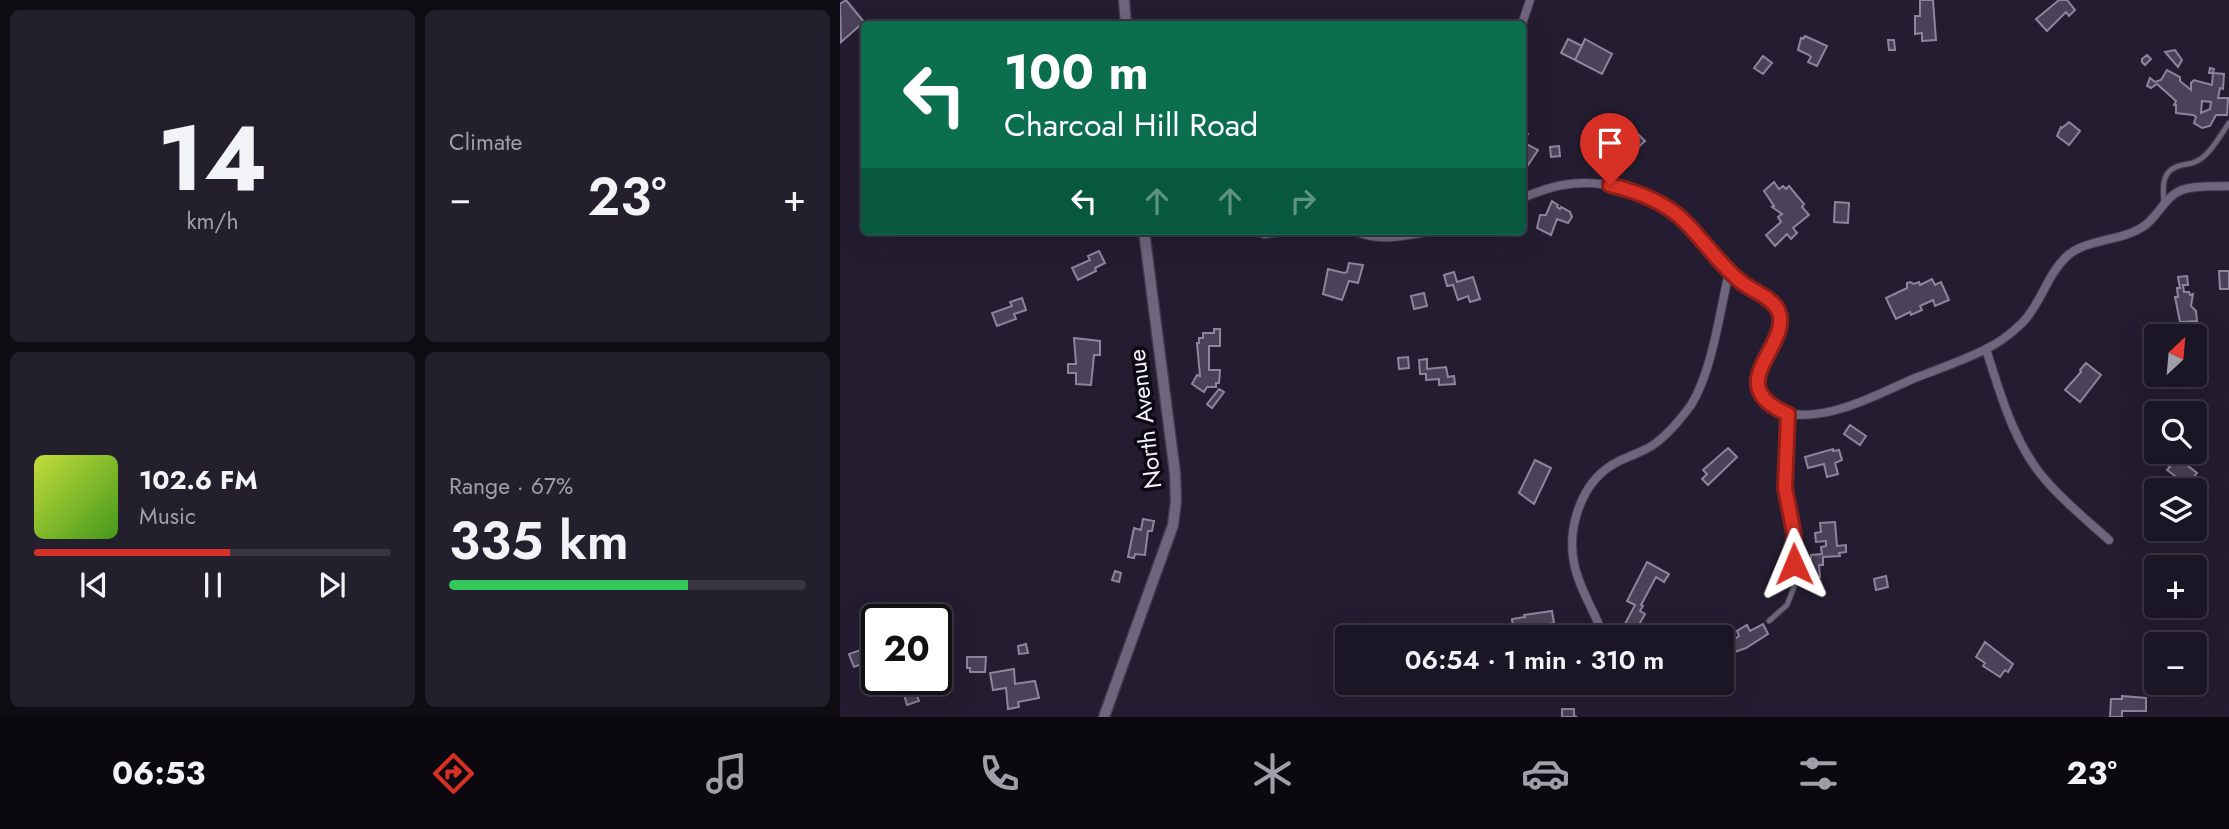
<!DOCTYPE html>
<html lang="en">
<head>
<meta charset="utf-8">
<style>
	:root { --surface:#1b1625; --page:#241f2d; --text:#f1f3f6; --muted:#a09fa7; --line:#393542; --accent:#d93025 }
	body { margin:0; font-family:Jost,sans-serif; background:var(--page); color:var(--text); height:100vh; display:flex; flex-direction:column; font-size:26px; white-space:nowrap }
	* { box-sizing:border-box; margin:0 }
	p { font-size:23px; color:var(--muted) }
	.icon { flex:none; width:38px; height:38px; fill:none; stroke:currentColor; stroke-width:2; stroke-linecap:round; stroke-linejoin:round }
	.map { position:relative; flex:1; overflow:hidden }
	.sheet { display:flex; flex-direction:column; gap:10px; padding:10px; background:#0f0c14; width:840px }
	.sheet>* { flex:none }
	.banner { position:absolute; left:21px; top:21px; width:665px; height:214px; border-radius:7px; box-shadow:0 7px 28px #0002,0 0 0 2px var(--line); background:#0b6e4f; color:#fff; overflow:hidden }
	.needle { width:46px; rotate:26deg }
	.fabs { position:absolute; left:1304px; top:324px; display:grid; gap:14px }
	.fabs a { display:grid; place-items:center; width:63px; height:63px; border-radius:7px; background:var(--surface); box-shadow:0 7px 28px #0002,0 0 0 2px var(--line); font-size:35px }
	.speed { position:absolute; left:21px; top:604px; display:flex; gap:14px; font-size:35px; font-weight:700; text-align:center }
	.speed>* { display:grid; place-content:center; width:91px; height:91px; border-radius:50%; background:var(--surface); box-shadow:0 7px 28px #0002,0 0 0 2px var(--line); line-height:1 }
	.speed .limit { border:4px solid #111; border-radius:10px; background:#fff; color:#111 }
	.pin { position:absolute; display:grid; place-items:center; width:60px; height:60px; color:#fff; margin:-72px -30px; border-radius:50% 50% 50% 0; rotate:-45deg; box-shadow:0 0 7px #0007 }
	.pin .icon { rotate:45deg }
	.me { position:absolute; width:77px; margin:-38px; rotate:359deg; stroke-linejoin:round; filter:drop-shadow(0 0 5px #0008) }
	.turn { display:flex; align-items:center; gap:24px; height:147px; padding:0 28px; font-size:32px }
	.turn .icon { width:91px; height:91px; stroke-width:2.5 }
	.turn b { display:block; font-size:49px; line-height:60px }
	.lanes { display:flex; align-items:center; height:66px; padding:0 28px; background:#0003; justify-content:center; gap:35px; direction:ltr }
	.lanes .off { opacity:.35 }
	.big { font-size:52px; font-weight:600; line-height:1.1 }
	.sheet .widget { flex:1; display:flex; flex-direction:column; justify-content:center; gap:10px; min-width:0; padding:0 24px; border-radius:10px; background:var(--page) }
	.sheet .dial { align-items:center; gap:0 }
	.dial b { font-size:91px; line-height:1 }
	.song { display:flex; align-items:center; gap:21px }
	.cover { width:84px; height:84px; border-radius:10px; background:linear-gradient(135deg,hsl(70 70% 55%),hsl(100 70% 35%)) }
	.played { height:7px; border-radius:4px; background:linear-gradient(90deg,var(--accent) 55%,var(--line) 55%) }
	.keys { display:flex; justify-content:space-around; direction:ltr }
	.heat { display:flex; justify-content:space-between; align-items:center; font-size:38px; direction:ltr }
	.charge { height:10px; border-radius:5px; background:linear-gradient(90deg,#34c759 67%,var(--line) 0) }
	.sheet .tiles { flex:1; display:grid; gap:10px; grid-template-columns:repeat(2,1fr) }
	.trip { position:absolute; left:495px; top:625px; width:399px; height:70px; border-radius:7px; background:var(--surface); box-shadow:0 7px 28px #0002,0 0 0 2px var(--line); font-weight:600; line-height:70px; text-align:center }
	.menu { display:flex; height:112px; justify-content:space-around; align-items:center; background:#0b090f; color:var(--muted) }
	.menu .icon { width:49px; height:49px }
	.menu .on { color:var(--accent) }
	.menu b { font-size:32px; color:var(--text) }
	main { display:flex; flex:1; min-height:0 }
	.map>svg:first-child { display:block }
	.building { fill:#494258; stroke:#8d859e; stroke-width:2; fill-rule:evenodd }
	.lines { fill:none; stroke-linecap:round; stroke-linejoin:round }
	.service-casing { stroke:#403a4b; stroke-width:7 }
	.minor-casing { stroke:#403a4b; stroke-width:10 }
	.tertiary-casing { stroke:#403a4b; stroke-width:13 }
	.service { stroke:#6d667e; stroke-width:4.5 }
	.minor { stroke:#6d667e; stroke-width:8 }
	.tertiary { stroke:#6d667e; stroke-width:10 }
	.route-casing { stroke:#8d1f18; stroke-width:18 }
	.route { stroke:#d93025; stroke-width:12 }
	.labels { text-anchor:middle; stroke-width:7; stroke-linejoin:round; paint-order:stroke }
	.street-label { font-size:24px; fill:#f4f0fe; stroke:#0c0912 }
</style>
</head>
<body>
<main>
<section class="sheet">
<div class="tiles">
<div class="widget dial"><b>14</b><p>km/h</p></div>
<div class="widget"><p>Climate</p>
<div class="heat"><a>−</a><b class="big">23°</b><a>+</a></div>
</div>
<div class="widget">
<div class="song"><i class="cover"></i><div><b>102.6 FM</b><p>Music</p></div></div>
<div class="played"></div>
<div class="keys"><svg class="icon" aria-label="previous" viewBox="0 0 24 24"><path d="M18 5L8 12l10 7zM5 5v14"/></svg><svg class="icon" aria-label="pause" viewBox="0 0 24 24"><path d="M8 5v14M16 5v14"/></svg><svg class="icon" aria-label="next" viewBox="0 0 24 24"><path d="M6 5l10 7-10 7zM19 5v14"/></svg></div>
</div>
<div class="widget"><p>Range · 67%</p><b class="big">335 km</b><div class="charge"></div></div>
</div>
</section>
<div class="map">
<svg width="1389" height="717" viewBox="0 0 1389 717">
	<rect width="100%" height="100%" fill="#241d31"/>
	<!-- building -->
	<path class="building" d="M6,0L24,22L1,42L0,4Z
		M1080,0H1093L1096,40L1082,41V33L1075,34V16H1080Z
		M1219,0H1227L1235,10L1229,16L1226,12L1207,31L1196,19Z
		M965,36L987,46L977,66L968,62L971,57L969,55L958,50L961,38L963,39Z
		M728,39L742,46L735,60L721,53Z
		M745,39L772,54L762,74L735,60Z
		M1048,40H1054L1055,50H1049Z
		M1335,50L1342,60L1338,67L1325,52Z
		M1307,55L1311,59L1305,65L1302,62V59Z
		M923,56L932,63L923,74L914,68Z
		M1370,68L1374,69L1373,73L1384,74L1383,89L1380,88L1378,98H1388L1387,115H1376L1370,126L1362,128L1354,123L1356,117L1353,115L1336,113V105H1334L1336,101L1317,84L1311,88L1307,86L1310,78L1315,82L1321,80L1327,70L1340,77V81L1351,90V83L1354,80L1372,85L1373,73H1369ZM1362,101L1371,102L1370,109L1361,113Z
		M1229,122L1240,131L1229,145L1217,136L1221,127L1222,128Z
		M793,129L805,141L781,163L769,151Z
		M682,130L688,134L683,142L698,150L688,165L682,161Z
		M719,146L720,156L711,157L710,147Z
		M934,182L939,189L943,186L946,189L949,186L964,204L962,207L969,215L953,228L957,233L951,239L947,234L935,246L926,235L941,222L938,217L942,214L932,207L934,206L924,191Z
		M712,201L718,205L717,207L720,209L721,207L730,212L732,217L728,223L717,219L711,235L697,228L700,215H706Z
		M995,202L1009,203L1008,223L994,222Z
		M259,251L265,263L255,268L256,271L238,280L232,268L250,260L248,256Z
		M509,263L523,265L518,283L509,281L502,300L483,294L488,269L504,273L507,272Z
		M1379,271H1389V289H1380Z
		M614,272L617,282L633,277L640,299L630,302L628,296L618,300L613,285L607,286L604,275Z
		M1347,276L1348,285H1343L1344,292H1349L1350,295L1353,294L1351,306L1356,311L1357,321L1340,322L1335,297H1338L1337,288H1340L1338,277Z
		M1092,279L1095,285L1101,282L1109,300L1095,306L1093,300L1080,306L1082,310L1071,315L1070,312L1056,319L1046,298L1067,288V283L1070,282L1074,284L1079,282L1080,285Z
		M584,293L587,306L574,309L571,296Z
		M182,298L186,310L174,314L176,319L157,326L152,313L172,306L170,302Z
		M374,329H380V346H369V370H380L379,383H376V387H367L364,392L352,384L357,375L360,376L357,343H359V338H363V333H374Z
		M234,338L260,341V355H254L251,385L236,384V373H228V364H236Z
		M568,357L569,368L559,369L558,358Z
		M587,359V369L606,367L608,377L614,376L615,384L599,385V379L586,380V374H580L579,360Z
		M1246,363L1261,375L1240,402L1225,390L1241,372L1240,370Z
		M379,389L384,392L372,408L367,404Z
		M1010,425L1026,436L1020,445L1004,434Z
		M888,448L897,457L868,485L862,479L867,474L863,470Z
		M993,449V451L999,450L1002,460L995,463L998,474L987,477L984,464L968,468L965,457Z
		M1328,452H1338L1341,454L1338,458L1357,473L1347,485L1327,470L1330,467L1321,460Z
		M695,460L711,468L694,504L679,493Z
		M303,519L314,521L312,531H308L305,555L295,554L294,558L288,557L294,528L301,530Z
		M995,522L997,546L1006,545V552L999,553L1000,556L983,557V565H979L980,577L970,578L971,555L982,554L981,547L986,546V541L976,542L975,533L981,532L980,523Z
		M1334,559L1342,564L1345,560L1355,567H1329Z
		M807,562L829,574L824,582L816,577L801,605L803,606L800,611L805,614L796,630L785,624L795,605L787,601Z
		M275,571L281,573L279,582L272,580Z
		M1046,576L1048,587L1036,590L1034,579Z
		M712,611L714,623L702,625L703,630L696,631V637H683L682,633L674,635L672,619L685,617L684,615Z
		M923,624L928,634L906,648L886,655L882,648L899,636L897,631L907,625L910,631Z
		M1145,642L1173,664L1168,672L1165,670L1160,677L1143,666L1145,663L1136,657Z
		M186,644L188,653L179,654L178,646Z
		M35,645L36,658L14,667L9,654Z
		M127,657H146L145,672H130V668H127Z
		M174,669L175,684L195,681L199,698L178,702L179,707L168,709L166,688L153,690L150,673Z
		M53,679H76L81,692L76,693L79,701L67,705L63,691L58,693Z
		M1282,696L1306,698V711H1282V717H1270L1271,699H1282Z
		M722,709H734V716L737,717H722Z"/>
	<g class="lines">
		<!-- service casing -->
		<g class="service-casing">
			<path id="service" d="M1324,204C1323,187 1320,170 1342,165C1349,164 1356,163 1362,158C1373,150 1381,134 1389,123
				M929,621L947,605L954,587V534L945,488L948,415"/>
		</g>
		<!-- minor casing -->
		<g class="minor-casing">
			<path id="minor" d="M682,24L690,0
				M682,198C695,193 709,187 723,185C762,178 812,192 841,218C859,235 873,256 891,273C904,286 932,295 938,313C949,344 899,370 927,401C933,407 941,412 950,414C992,420 1038,394 1075,378C1098,369 1122,361 1144,350C1157,344 1172,333 1182,323C1201,304 1207,275 1226,257C1246,238 1281,242 1304,226C1318,217 1325,196 1342,190C1356,185 1374,187 1389,186
				M414,231L424,234L448,231
				M515,231C540,243 566,235 593,231
				M1146,349C1161,396 1175,448 1210,485C1228,505 1249,522 1269,540
				M764,637C755,612 739,589 734,563C727,528 741,484 772,465C783,458 795,455 806,449C823,441 840,420 851,405C872,372 880,311 889,272"/>
		</g>
		<!-- tertiary casing -->
		<g class="tertiary-casing">
			<path id="tertiary" d="M284,0L286,24
				M264,717L333,525L336,501L335,473L304,231"/>
		</g>
		<!-- service -->
		<use href="#service" class="service"/>
		<!-- minor -->
		<use href="#minor" class="minor"/>
		<!-- tertiary -->
		<use href="#tertiary" class="tertiary"/>
	</g>
	<g class="lines">
		<!-- route casing -->
		<g class="route-casing">
			<path id="route" d="M770,185C795,191 823,201 842,219C863,239 878,263 900,281C911,291 931,296 938,310C954,345 878,385 948,414L945,488L954,534V564"/>
		</g>
		<!-- route -->
		<use href="#route" class="route"/>
	</g>
	<g class="labels">
		<!-- street labels -->
		<g class="street-label">
			<text transform="translate(305 419) rotate(-97)" y="8">North Avenue</text>
		</g>
	</g>
</svg>
<div class="fabs">
<a><svg class="needle" viewBox="-14 -14 28 28"><path d="M0-13l5 13h-10z" fill="#e53935"/><path d="M0 13l5-13h-10z" fill="#a09fa7"/></svg></a>
<a><svg class="icon" aria-label="search" viewBox="0 0 24 24"><circle cx="10" cy="10" r="6"/><path d="M15 15l6 6"/></svg></a>
<a><svg class="icon" aria-label="layers" viewBox="0 0 24 24"><path d="M12 4l9 5-9 5-9-5zM3 14l9 5 9-5"/></svg></a>
<a>+</a>
<a>−</a>
</div>
<div class="speed"><div class="limit">20</div></div>
<div class="pin" style="left:770px;top:185px;background:#d93025"><svg class="icon" aria-label="arrive" viewBox="0 0 24 24"><path d="M6 21V4h12l-3 4 3 4H6"/></svg></div>
<svg class="me" style="left:954px;top:564px" viewBox="-20 -20 40 40"><path d="M0-17L14 15 0 8-14 15z" fill="#d93025" stroke="#fff" stroke-width="4"/></svg>
<div class="trip">06:54 · 1 min · 310 m</div>
<div class="banner">
<div class="turn"><svg class="icon" aria-label="left" viewBox="0 0 24 24"><path d="M17 20v-9H6M10 6l-5 5 5 5"/></svg><div><b>100 m</b>Charcoal Hill Road</div></div>
<div class="lanes"><svg class="icon" aria-label="left" viewBox="0 0 24 24"><path d="M17 20v-9H6M10 6l-5 5 5 5"/></svg><svg class="icon off" aria-label="ahead" viewBox="0 0 24 24"><path d="M12 20V5M6 11l6-6 6 6"/></svg><svg class="icon off" aria-label="ahead" viewBox="0 0 24 24"><path d="M12 20V5M6 11l6-6 6 6"/></svg><svg class="icon off" aria-label="right" viewBox="0 0 24 24"><path d="M7 20v-9h11M14 6l5 5-5 5"/></svg></div>
</div>
</div>
</main>
<nav class="menu">
<b>06:53</b>
<svg class="icon on" aria-label="directions" viewBox="0 0 24 24"><path d="M12 3l9 9-9 9-9-9zM9 14v-3h6M13 9l2 2-2 2"/></svg>
<svg class="icon" aria-label="music" viewBox="0 0 24 24"><path d="M9 18V5l10-2v13"/><circle cx="6" cy="18" r="3"/><circle cx="16" cy="16" r="3"/></svg>
<svg class="icon" aria-label="phone" viewBox="0 0 24 24"><path d="M5 4h4l2 5-3 2q2 4 5 5l2-3 5 2v4C11 20 4 13 5 4z"/></svg>
<svg class="icon" aria-label="climate" viewBox="0 0 24 24"><path d="M12 3v18M4 7l16 10M4 17L20 7"/></svg>
<svg class="icon" aria-label="car" viewBox="0 0 24 24"><path d="M5 17H2v-5l4-1 3-4h7l3 4 3 1v5h-3M9 17h6M6 11h13"/><circle cx="7" cy="17" r="2"/><circle cx="17" cy="17" r="2"/></svg>
<svg class="icon" aria-label="filters" viewBox="0 0 24 24"><path d="M4 7h16M4 17h16"/><circle cx="9" cy="7" r="2"/><circle cx="15" cy="17" r="2"/></svg>
<b>23°</b>
</nav>
</body>
</html>
